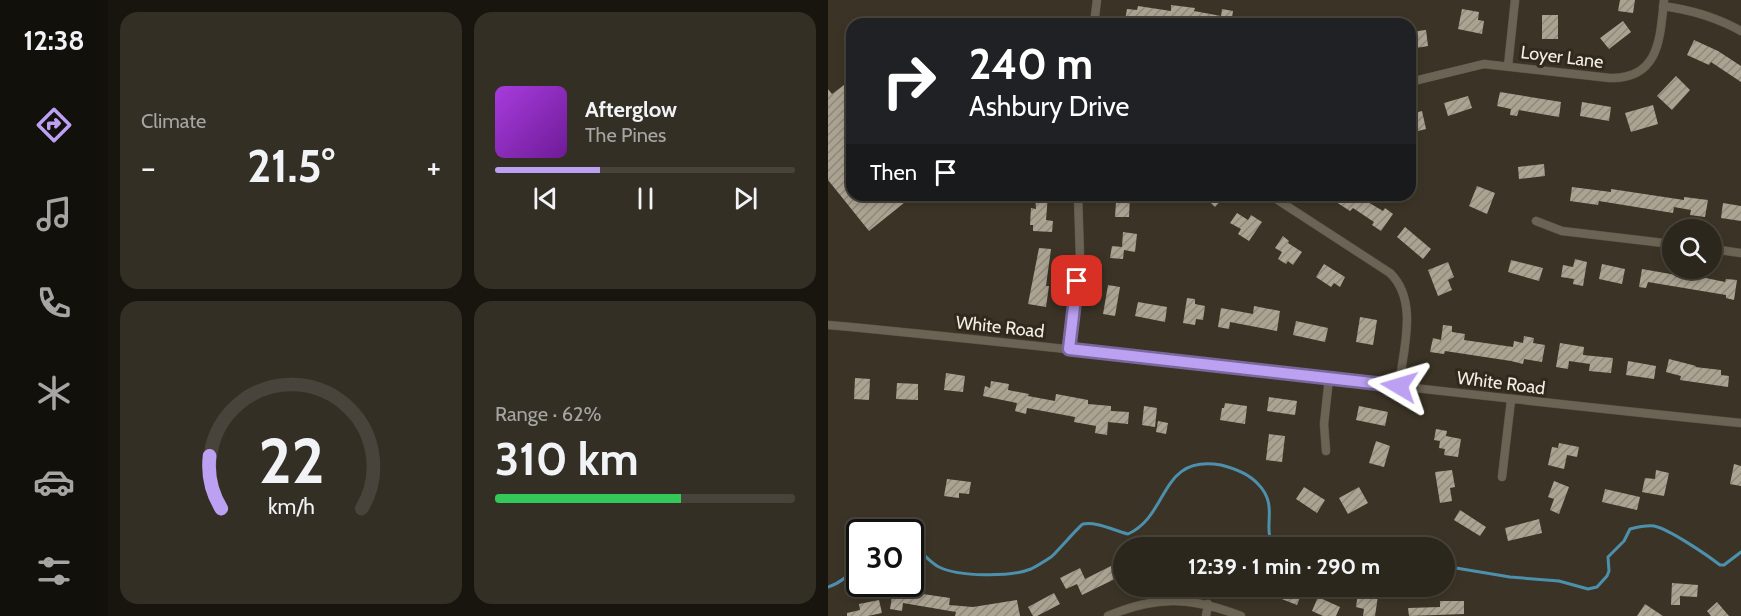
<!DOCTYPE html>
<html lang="en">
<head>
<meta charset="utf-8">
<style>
	:root { --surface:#2c271c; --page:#342f25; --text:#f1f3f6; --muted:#a6a5a3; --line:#48443b; --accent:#bca0f2 }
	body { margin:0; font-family:Cabin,sans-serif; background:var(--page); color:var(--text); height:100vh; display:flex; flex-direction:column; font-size:22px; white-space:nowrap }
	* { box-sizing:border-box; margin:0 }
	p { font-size:20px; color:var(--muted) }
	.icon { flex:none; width:33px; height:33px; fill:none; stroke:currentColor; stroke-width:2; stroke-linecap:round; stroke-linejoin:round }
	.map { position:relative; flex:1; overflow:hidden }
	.side { display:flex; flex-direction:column; gap:12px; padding:12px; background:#18150f; width:720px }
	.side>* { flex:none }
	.banner { position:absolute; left:18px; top:18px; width:570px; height:183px; border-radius:18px; box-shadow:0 3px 9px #0003,0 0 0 2px var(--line); background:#202124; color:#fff; overflow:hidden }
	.tools { position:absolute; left:834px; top:219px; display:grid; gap:12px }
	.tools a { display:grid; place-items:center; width:60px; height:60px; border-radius:50%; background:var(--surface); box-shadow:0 3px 9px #0003,0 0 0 2px var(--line); font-size:30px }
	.speed { position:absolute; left:18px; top:519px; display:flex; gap:12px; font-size:30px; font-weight:700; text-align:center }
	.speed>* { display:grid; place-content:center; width:78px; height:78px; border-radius:50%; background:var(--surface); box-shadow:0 3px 9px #0003,0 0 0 2px var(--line); line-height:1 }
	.speed .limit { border:3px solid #111; border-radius:9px; background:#fff; color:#111 }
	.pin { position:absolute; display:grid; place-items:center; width:51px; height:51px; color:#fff; margin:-26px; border-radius:12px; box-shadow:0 3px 9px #0006 }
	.me { position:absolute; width:66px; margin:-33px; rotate:277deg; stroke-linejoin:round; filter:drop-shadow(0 0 4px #0008) }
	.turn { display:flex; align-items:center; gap:21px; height:126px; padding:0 24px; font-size:27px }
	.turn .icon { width:78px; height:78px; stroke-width:2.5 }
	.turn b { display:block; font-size:42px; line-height:51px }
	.then { display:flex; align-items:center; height:57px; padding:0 24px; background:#0003; gap:12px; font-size:22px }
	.big { font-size:45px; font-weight:800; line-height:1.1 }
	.side .widget { flex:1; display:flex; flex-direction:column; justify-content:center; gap:9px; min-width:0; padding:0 21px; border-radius:18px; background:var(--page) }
	.side .dial { align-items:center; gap:0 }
	.dial svg { height:156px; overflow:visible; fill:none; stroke:var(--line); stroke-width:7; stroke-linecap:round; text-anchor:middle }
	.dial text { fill:var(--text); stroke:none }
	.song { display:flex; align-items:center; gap:18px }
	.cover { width:72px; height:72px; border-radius:9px; background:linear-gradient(135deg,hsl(280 70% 55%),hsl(280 70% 35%)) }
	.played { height:6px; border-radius:3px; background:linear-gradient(90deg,var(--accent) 35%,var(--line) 35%) }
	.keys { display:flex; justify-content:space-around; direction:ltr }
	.heat { display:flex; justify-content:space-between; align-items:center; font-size:33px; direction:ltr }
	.charge { height:9px; border-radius:4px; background:linear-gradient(90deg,#34c759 62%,var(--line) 0) }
	.side .tiles { flex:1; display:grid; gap:12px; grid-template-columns:repeat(2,1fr) }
	.trip { position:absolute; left:285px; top:537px; width:342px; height:60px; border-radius:30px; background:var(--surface); box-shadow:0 3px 9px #0003,0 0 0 2px var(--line); font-weight:800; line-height:60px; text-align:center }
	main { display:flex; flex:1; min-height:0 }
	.menu { display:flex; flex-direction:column; width:108px; justify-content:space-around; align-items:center; background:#12100b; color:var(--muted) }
	.menu .icon { width:42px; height:42px }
	.menu .current { color:var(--accent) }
	.menu b { font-size:27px; color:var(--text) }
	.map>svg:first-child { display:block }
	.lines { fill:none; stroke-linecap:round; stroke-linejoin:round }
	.stream { stroke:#4d90ae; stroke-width:3 }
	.building { fill:url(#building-hatch) }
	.minor-casing { stroke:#595346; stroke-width:9 }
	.minor { stroke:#6b6454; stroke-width:8 }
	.route-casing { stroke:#7a689d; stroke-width:15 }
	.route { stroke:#bca0f2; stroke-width:10 }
	.labels { text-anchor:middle; stroke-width:6; stroke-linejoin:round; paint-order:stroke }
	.street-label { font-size:18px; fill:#f4efe6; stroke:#312a1c }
</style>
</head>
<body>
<main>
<nav class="menu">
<b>12:38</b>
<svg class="icon current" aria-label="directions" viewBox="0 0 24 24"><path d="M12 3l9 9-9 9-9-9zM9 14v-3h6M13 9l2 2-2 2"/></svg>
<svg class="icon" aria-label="music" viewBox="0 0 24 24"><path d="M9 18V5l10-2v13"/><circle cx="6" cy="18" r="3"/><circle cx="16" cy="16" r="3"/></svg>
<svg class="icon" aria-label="phone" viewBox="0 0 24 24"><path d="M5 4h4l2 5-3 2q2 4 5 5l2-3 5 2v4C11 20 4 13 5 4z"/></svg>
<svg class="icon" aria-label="climate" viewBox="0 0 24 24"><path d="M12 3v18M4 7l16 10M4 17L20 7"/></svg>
<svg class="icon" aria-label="car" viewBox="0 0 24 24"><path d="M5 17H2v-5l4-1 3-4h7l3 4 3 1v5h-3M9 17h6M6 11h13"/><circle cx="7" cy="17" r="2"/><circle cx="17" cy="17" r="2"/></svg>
<svg class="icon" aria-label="filters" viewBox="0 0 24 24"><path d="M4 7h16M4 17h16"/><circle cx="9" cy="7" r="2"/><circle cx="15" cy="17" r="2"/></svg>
</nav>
<section class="side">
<div class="tiles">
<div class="widget"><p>Climate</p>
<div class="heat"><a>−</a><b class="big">21.5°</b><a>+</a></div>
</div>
<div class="widget">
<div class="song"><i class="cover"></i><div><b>Afterglow</b><p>The Pines</p></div></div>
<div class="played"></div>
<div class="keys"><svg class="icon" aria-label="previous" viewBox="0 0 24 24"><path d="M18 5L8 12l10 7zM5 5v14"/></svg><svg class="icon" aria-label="pause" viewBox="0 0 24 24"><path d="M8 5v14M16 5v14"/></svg><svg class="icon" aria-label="next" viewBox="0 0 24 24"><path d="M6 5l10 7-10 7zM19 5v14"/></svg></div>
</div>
<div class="widget dial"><svg viewBox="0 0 100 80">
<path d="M14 69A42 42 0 1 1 86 69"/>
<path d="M14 69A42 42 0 0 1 8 42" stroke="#bca0f2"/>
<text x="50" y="56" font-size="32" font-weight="700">22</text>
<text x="50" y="72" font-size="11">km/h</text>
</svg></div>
<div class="widget"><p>Range · 62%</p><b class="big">310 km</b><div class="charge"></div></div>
</div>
</section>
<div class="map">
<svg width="913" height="616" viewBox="0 0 913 616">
	<defs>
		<pattern id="building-hatch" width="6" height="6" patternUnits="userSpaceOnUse" patternTransform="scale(1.5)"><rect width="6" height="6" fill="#aba392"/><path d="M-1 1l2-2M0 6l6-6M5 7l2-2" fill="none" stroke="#8e887b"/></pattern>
	</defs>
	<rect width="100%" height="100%" fill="#3b3426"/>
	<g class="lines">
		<!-- stream -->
		<path class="stream" d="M82,544C93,550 101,562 111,567C131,577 183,577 203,569C209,566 217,561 223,557C229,552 252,525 255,524C268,521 287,531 300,534C342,515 331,454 393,465C405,468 421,474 430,484C453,507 431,530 448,548
			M616,566L682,577L731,581L760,589L769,587L779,576L781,571L780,557L796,541L802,529C810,527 818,525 826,526C841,529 879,555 892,565H896L913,552
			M0,587C14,583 22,573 32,563"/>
	</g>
	<!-- building -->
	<path class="building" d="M792,0H807L805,13L790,11Z
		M343,5L367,8L366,11L393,16L394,9L405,11L403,24H381L353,20V24H328L297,20L299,9L309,10L310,6L343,11Z
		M634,9L651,12L650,20L656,21L654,34L630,29Z
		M714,15H730V39H714Z
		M222,16L234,18V24H221Z
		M483,16L509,19V24H482Z
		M795,21L803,32L781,49L772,38Z
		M598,30L600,46L582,49V32Z
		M866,40L890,51L913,66V82L883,62L881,65L859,55Z
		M848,76L862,90L844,110L829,96Z
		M24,79V195H86L41,231L0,180V89L4,94Z
		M672,92L733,102L731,117L691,110L689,116L682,115L683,109L669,106Z
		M640,96L644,108L620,116L616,103Z
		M754,102L783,107L781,121L752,116Z
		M825,105L830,124L803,132L797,113Z
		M594,111L598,129L582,133V114Z
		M716,164L717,176L691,179L690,167Z
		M649,186L667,193L659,214L641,206Z
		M744,187L783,192V189L856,200V197L880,200L877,217L862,215L863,210L846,207L845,213L771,201L770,205L742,201Z
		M207,195H220L218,220L225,221L224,232L205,231V225H202L203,208L208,209Z
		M281,195H302L301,217H287L288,202H281Z
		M375,195H398L387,207Z
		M508,195H528L555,211L557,208L565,214L553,231L544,225L546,222L525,208L522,211L505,200Z
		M895,203L913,206V221L893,218Z
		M409,213L420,220L423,215L434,222L421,241L410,234L413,229L402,223Z
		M577,227L603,249L595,259L569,237Z
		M295,232L309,234L307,252L296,250L295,259L282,258L284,246L294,247Z
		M455,236L461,241L460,243L474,252L465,265L460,261L458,264L450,259L454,252L447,248Z
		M211,248L223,249L218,286H221L218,307L200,304Z
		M747,259L759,262L755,286L745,284L746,279L733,277L735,265L745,267Z
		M683,260L715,268L711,281L680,272Z
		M620,262L626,277L620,280L624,290L610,296L600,270Z
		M496,264L517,277L512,287L506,283L503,287L488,277Z
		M774,264L797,269L794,284L771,279Z
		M814,269L848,275L849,272L897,282L898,279L909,280L906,300L898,298V295L820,282L818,288L811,287Z
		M280,285L292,287L287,316L275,314Z
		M359,298L367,299V304L377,306L375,320L368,319L367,325L355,323Z
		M310,302L339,307L337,322L307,316Z
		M426,306L452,311L449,331L402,322L401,329L390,327L393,308L425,314Z
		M532,317L549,320L545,345L528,342Z
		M468,321L500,328L497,342L465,335Z
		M615,325L624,326V332L637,334L636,340L685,347L686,341L695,343L696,336L706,338L705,343L717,345L714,362L696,359L695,364L683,361L617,351L616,354L602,352L605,338L613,340Z
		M732,343L756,347L755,355L785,358L783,373L761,371L762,364L741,361L740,369L728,367Z
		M841,359L868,366L867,367L893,370V375L901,376L900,387L852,380L853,376L838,372Z
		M800,361L828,366L826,379L798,375Z
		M118,373L137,376L135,392L116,390Z
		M27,378L42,379L41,400L26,399Z
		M163,381L181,384L180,390L201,394L200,396L227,401L228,394L260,400V404L283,406V411L301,412L300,424L280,422L279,435L267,433L268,426L246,422L247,417L199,408L198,414L187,411L189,403L155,396L157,386L162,388Z
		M69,383L90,384V400L68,399Z
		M441,397L469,401L467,415L439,411Z
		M397,403L419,406L417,424L392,420L394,408H396Z
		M316,406L329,408L327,427L314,425Z
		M531,406L560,412L557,426L528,420Z
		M330,421L340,423L338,434L328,432Z
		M608,429L619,431L618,436L633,439L630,457L616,455L617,449L611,448L612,441L606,440Z
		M441,434L457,436L454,462L438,460Z
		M548,441L562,446L556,467L541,463Z
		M731,443L751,447L749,457L739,455L736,469L720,465L724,447L730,448Z
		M906,464L913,466V486L902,484Z
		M624,470L627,487L622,488L624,501L612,503L607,472Z
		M828,470L841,473L836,496L814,492L817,478L827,479Z
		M119,479L143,482L141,494L131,493V498L116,496Z
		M726,481L741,487L731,514L722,510L726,499L720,497Z
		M476,487L497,500L489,513L468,499Z
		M531,487L540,503L520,514L511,498Z
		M777,489L812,497L809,510L774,502Z
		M632,510L658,527L652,536L626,520Z
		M711,519L714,533L680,541L677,528Z
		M289,563L295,575L254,595L249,584L238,589L232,578L252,568L257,579Z
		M844,583L870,585L869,597L852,596V605H843Z
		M66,584H79V585L89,587L88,593L122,598L121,605L145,607L189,600L192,616H127L128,612L75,603L74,611L62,609Z
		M434,586H465L475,590L469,605L446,596L447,593Z
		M226,593L232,604L209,616H205L200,607Z
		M530,593L550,596L547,616H535L536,609L528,607Z
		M490,597L512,607L508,616H495L484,611Z
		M51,600L54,613L40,616H19V613L32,610L31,604Z
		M612,601H636V614L581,616L580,608L612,607Z
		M889,602L901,616H883L879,611Z
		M817,604L835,616H809Z"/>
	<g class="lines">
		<!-- minor casing -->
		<g class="minor-casing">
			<path id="minor" d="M835,6C864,10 888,17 913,31
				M266,24L269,0
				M680,66L687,0
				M582,82L656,64L782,78C832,79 832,37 836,0
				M442,195L562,273C591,301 575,350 571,386
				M708,221L734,231L844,244
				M884,249L913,253
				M0,325C305,353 608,393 913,423
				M241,349L252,258L250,195
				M498,451L496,424L501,378
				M674,477L683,400
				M280,616C329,595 364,597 413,616
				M378,616L380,604"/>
		</g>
		<!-- minor -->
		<use href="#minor" class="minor"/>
	</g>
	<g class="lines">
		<!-- route casing -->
		<g class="route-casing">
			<path id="route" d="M249,281L241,349L571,386"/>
		</g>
		<!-- route -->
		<use href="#route" class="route"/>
	</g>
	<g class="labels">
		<!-- street labels -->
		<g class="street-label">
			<text transform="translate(734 57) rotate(7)" y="6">Loyer Lane</text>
			<text transform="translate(172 327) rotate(6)" y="6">White Road</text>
			<text transform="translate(673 383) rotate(7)" y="6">White Road</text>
		</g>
	</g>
</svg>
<div class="tools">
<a><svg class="icon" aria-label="search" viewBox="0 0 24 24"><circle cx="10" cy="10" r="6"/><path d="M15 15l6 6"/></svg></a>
</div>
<div class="speed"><div class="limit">30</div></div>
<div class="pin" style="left:249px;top:281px;background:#d93025"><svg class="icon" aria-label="arrive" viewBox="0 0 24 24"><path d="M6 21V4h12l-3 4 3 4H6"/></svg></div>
<svg class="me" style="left:571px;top:386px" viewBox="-20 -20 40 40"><path d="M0-17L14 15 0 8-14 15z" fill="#bca0f2" stroke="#fff" stroke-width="4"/></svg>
<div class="trip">12:39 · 1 min · 290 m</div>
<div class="banner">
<div class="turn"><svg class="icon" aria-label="right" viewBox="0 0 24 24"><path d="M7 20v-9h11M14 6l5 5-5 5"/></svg><div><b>240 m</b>Ashbury Drive</div></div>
<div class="then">Then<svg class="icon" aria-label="arrive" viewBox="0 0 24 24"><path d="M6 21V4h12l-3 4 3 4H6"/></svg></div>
</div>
</div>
</main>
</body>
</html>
